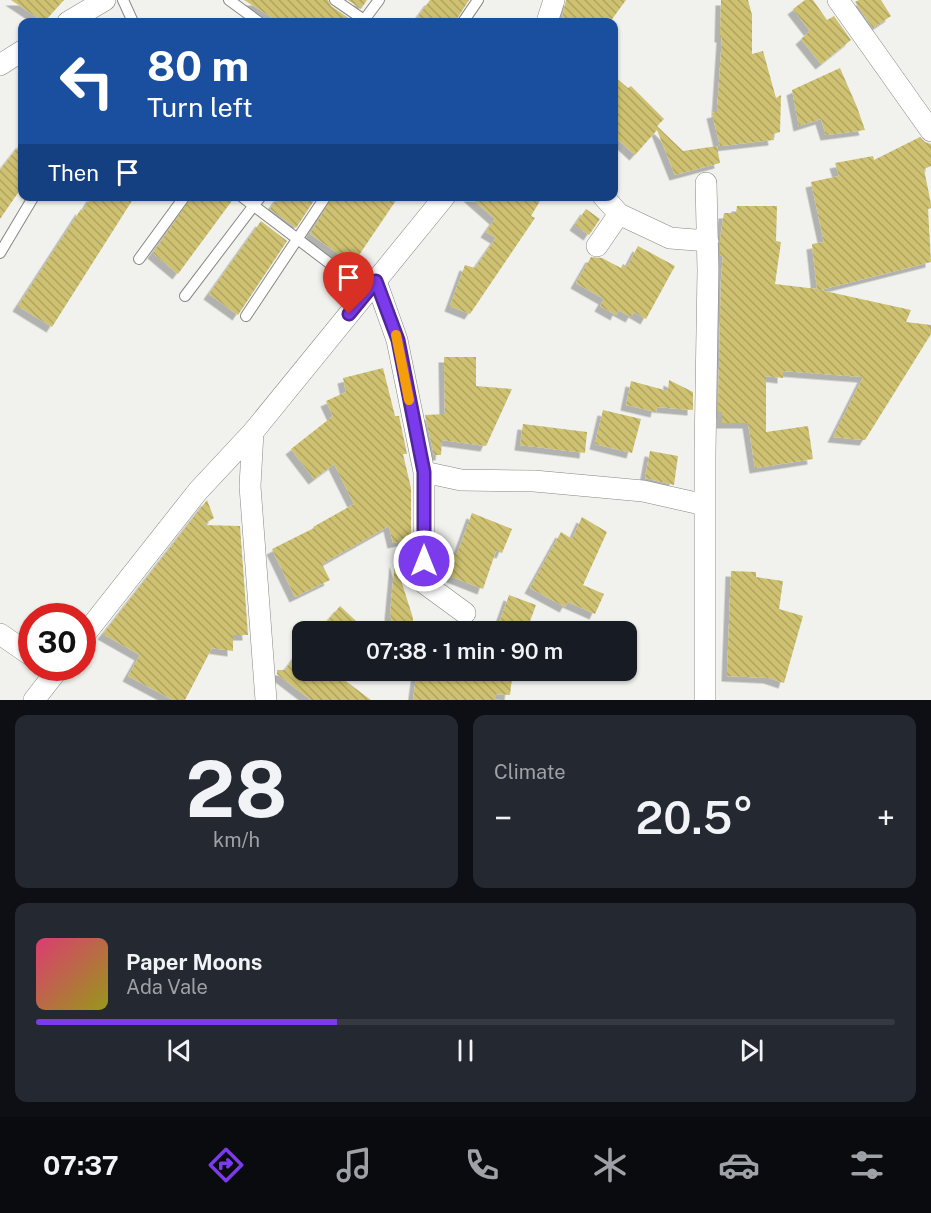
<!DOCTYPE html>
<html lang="en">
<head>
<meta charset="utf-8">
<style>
	:root { --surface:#171b24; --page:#242831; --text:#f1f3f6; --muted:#9ea1a6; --line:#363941; --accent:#7c3aed }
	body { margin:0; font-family:"Public Sans",sans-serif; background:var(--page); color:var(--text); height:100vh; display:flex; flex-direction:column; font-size:22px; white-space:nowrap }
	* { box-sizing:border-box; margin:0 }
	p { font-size:20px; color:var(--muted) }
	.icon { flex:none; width:33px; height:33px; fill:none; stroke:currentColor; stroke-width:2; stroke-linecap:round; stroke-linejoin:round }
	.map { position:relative; height:700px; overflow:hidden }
	.drawer { display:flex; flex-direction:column; gap:15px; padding:15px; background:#0d0f14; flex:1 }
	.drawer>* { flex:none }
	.hud { position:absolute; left:18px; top:18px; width:600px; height:183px; border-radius:12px; box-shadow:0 2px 4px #0004; background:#1a4fa0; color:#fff; overflow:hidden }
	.speed { position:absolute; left:18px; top:603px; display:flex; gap:12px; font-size:30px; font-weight:700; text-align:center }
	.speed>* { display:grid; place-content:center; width:78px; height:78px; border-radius:50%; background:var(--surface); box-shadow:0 2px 4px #0004; line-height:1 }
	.speed .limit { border:9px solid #d22; background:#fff; color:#111 }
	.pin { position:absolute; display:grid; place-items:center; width:51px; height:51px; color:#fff; margin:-62px -26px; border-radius:50% 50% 50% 0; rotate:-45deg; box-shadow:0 0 6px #0007 }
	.pin .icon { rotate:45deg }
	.me { position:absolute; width:66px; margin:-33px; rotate:0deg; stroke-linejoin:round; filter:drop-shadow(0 0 4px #0008) }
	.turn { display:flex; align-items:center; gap:21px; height:126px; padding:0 30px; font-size:27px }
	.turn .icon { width:78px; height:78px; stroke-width:2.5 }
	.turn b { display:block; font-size:42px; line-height:51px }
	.then { display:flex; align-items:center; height:57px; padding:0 30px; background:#0003; gap:12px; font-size:22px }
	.big { font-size:45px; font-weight:600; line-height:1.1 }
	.drawer .tile { flex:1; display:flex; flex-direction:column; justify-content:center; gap:9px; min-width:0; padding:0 21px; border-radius:12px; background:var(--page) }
	.drawer .dial { align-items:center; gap:0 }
	.dial b { font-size:78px; line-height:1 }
	.song { display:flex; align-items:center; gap:18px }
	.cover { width:72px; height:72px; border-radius:9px; background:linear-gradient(135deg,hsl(340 70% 55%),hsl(60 70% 35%)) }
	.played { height:6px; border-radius:3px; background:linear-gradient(90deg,var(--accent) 35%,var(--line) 35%) }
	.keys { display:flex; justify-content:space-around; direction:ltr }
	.heat { display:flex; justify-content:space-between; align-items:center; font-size:33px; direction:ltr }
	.drawer .tiles { flex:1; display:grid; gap:15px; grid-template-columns:1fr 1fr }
	.tile:last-child { grid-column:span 2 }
	.trip { position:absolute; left:292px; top:621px; width:345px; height:60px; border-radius:12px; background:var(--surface); box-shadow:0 2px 4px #0004; font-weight:600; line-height:60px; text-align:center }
	.tabs { display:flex; height:96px; justify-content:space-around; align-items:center; background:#090b0e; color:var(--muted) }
	.tabs .icon { width:42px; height:42px }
	.tabs .current { color:var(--accent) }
	.tabs b { font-size:27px; color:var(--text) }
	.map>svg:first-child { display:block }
	.building { fill:url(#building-back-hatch); filter:url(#shadow) }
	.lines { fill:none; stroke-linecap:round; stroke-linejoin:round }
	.service-casing { stroke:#878884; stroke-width:12 }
	.minor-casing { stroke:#878884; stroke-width:22 }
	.service { stroke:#fff; stroke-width:10 }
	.minor { stroke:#fff; stroke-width:21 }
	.route-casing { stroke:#51269a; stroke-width:15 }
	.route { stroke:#7c3aed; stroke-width:10 }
	.slow { stroke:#f59e0b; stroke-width:10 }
</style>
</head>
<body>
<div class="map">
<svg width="931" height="700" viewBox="0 0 931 700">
	<defs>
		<pattern id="building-back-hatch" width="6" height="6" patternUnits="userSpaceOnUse" patternTransform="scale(1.5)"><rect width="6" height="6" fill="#cec171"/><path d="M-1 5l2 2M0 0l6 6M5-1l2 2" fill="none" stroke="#b0a561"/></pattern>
		<filter id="shadow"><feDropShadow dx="-5.5" dy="5.5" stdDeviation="0" flood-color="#0004"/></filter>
	</defs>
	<rect width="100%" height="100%" fill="#f1f2ee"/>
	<!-- building -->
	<path class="building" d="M11,0H64L44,22Z
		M244,0H328L331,6L353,21L279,22Z
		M348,0H367L361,9Z
		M430,0H469L455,22H414Z
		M566,0H626L610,22H567L562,18Z
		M721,0H748L752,15V54L763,51L776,98L781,95L780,132L773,134L774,140L720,146L712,113L717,112L722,37H720Z
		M805,0H813L827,20L834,16L851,40L821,64L801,39L810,31L793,9Z
		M859,0H881L891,16L873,28L855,2Z
		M840,68L857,107L865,130L826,135L821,119L799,126L792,90Z
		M614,76L628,88L631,86L664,119L657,126L683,151L717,146L720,163L675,175L657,130L635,155L614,136Z
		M920,137L925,142L931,144V166L924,169L931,204V208L928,209L931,262L820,290L911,310L906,322L931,325V334L865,440L833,437L863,377L783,371V378L766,376V432L808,426L813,459L755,468L748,423H722V412H718L721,278L723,256H720V239L724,213H736L737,206H777L776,241L781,242L775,284L817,289L812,244L824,242L811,182L839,176L835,163L873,156L874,160Z
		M22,142V187L0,219V170Z
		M92,196H135L52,327L18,306L81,209L83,211Z
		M192,196L234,198L178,274L153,253Z
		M279,196H317L296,228L270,209Z
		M333,196H399L353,264L310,234Z
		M469,196H543L531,216L535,218L470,314L450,306L465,265L475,268L496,238L486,232L495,219Z
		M586,209L600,219L589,235L575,225Z
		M261,221L287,241L238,315L209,294Z
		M638,246L675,266L646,319L634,312L631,317L618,310L616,315L600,306L604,299L576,283L591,257L602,258L621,268L623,264L627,267Z
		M444,357H476V386L512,389L486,446L442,440L441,455H434L425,415L445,414Z
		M383,368L395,416H399L407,454H403L411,488V539L393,543L389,526L322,564L330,580L295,597L272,549L314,528L313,527L354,504L334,464L314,479L291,449L333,416L326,401L346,392L343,378Z
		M669,380L693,392V410L657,407L656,412L626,405L631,381L668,391Z
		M603,410L641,419L632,453L595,444Z
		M523,424L587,432L585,453L520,445Z
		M650,451L678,456L674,485L645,478Z
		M207,500L214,518L203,525L240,526L248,635H233V651L212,648L185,700H173L128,676L140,655L103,634Z
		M472,513L512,529L502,553L496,551L483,589L437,571L444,549L457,554Z
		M582,517L607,532L583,585L604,594L595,614L568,602L565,607L530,588L561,532L572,539Z
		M395,561L413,618L412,632H395L390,614Z
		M731,571L756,572V577L783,581L779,609L803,616L784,683L769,678L727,676Z
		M509,595L536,605L526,632H496Z
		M340,606L368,632H318Z
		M303,646V670H331L371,700H311L277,674V670H285Z
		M417,670H513L510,695L496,694V700H413Z"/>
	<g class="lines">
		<!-- service casing -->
		<g class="service-casing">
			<path id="service" d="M123,0L133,22
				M229,0L259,22
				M335,0L367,22
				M364,20L379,0
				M463,22L478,0
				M241,196L337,269
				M0,253L34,196
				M139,259L185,196
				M185,296L261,196
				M246,316L326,196"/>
		</g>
		<!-- minor casing -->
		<g class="minor-casing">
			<path id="minor" d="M838,0L931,131
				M68,22L105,0
				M547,22L554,0
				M0,65L22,51
				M603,196L619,214
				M597,246L619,214L670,238L708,241
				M376,281L397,340L424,472L461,480L534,481L643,491L705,505
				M253,432L250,486L266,700
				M424,472V583L465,613
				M0,634L32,656
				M82,638L198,491L253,432L445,196
				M34,700L59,668
				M705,700V452L708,270L706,183"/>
		</g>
		<!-- service -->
		<use href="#service" class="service"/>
		<!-- minor -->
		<use href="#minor" class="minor"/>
	</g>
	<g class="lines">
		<!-- route casing -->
		<g class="route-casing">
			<path id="route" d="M349,314L376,281L398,340L424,472V561"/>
		</g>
		<!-- route -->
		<use href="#route" class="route"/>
		<!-- slow -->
		<path class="slow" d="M396,335L409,400"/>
	</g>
</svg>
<div class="speed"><div class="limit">30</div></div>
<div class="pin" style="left:349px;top:314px;background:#d93025"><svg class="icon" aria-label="arrive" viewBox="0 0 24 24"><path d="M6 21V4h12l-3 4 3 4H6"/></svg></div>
<svg class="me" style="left:424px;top:561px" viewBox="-20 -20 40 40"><circle r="17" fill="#7c3aed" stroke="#fff" stroke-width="3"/><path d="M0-11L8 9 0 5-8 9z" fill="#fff"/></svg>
<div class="trip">07:38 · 1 min · 90 m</div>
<div class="hud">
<div class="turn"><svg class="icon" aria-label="left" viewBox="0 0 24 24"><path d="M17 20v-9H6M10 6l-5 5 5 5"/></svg><div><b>80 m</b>Turn left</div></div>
<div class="then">Then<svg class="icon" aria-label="arrive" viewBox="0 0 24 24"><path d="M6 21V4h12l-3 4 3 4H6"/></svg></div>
</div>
</div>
<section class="drawer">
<div class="tiles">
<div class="tile dial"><b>28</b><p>km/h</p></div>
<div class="tile"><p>Climate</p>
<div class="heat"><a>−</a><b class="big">20.5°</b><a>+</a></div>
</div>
<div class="tile">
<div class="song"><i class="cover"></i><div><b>Paper Moons</b><p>Ada Vale</p></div></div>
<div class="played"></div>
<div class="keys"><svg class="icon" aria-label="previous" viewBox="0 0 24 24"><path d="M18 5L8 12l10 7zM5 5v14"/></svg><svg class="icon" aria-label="pause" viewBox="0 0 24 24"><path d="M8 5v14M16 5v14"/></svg><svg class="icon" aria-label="next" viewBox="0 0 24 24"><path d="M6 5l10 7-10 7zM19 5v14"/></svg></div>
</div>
</div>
</section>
<nav class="tabs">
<b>07:37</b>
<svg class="icon current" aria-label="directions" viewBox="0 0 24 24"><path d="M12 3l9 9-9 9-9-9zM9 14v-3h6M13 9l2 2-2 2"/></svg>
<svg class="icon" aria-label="music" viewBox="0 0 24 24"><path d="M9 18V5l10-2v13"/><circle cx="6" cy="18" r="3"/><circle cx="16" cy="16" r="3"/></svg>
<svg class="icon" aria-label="phone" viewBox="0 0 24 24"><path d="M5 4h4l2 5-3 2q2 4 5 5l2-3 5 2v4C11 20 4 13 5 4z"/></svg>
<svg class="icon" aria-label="climate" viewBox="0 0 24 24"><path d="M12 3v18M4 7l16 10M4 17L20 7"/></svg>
<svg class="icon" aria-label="car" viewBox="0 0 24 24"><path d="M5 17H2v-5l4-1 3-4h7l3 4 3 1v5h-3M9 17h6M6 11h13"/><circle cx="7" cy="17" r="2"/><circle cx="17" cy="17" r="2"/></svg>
<svg class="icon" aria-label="filters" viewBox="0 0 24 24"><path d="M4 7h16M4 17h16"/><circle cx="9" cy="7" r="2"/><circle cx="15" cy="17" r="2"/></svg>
</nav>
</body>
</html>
